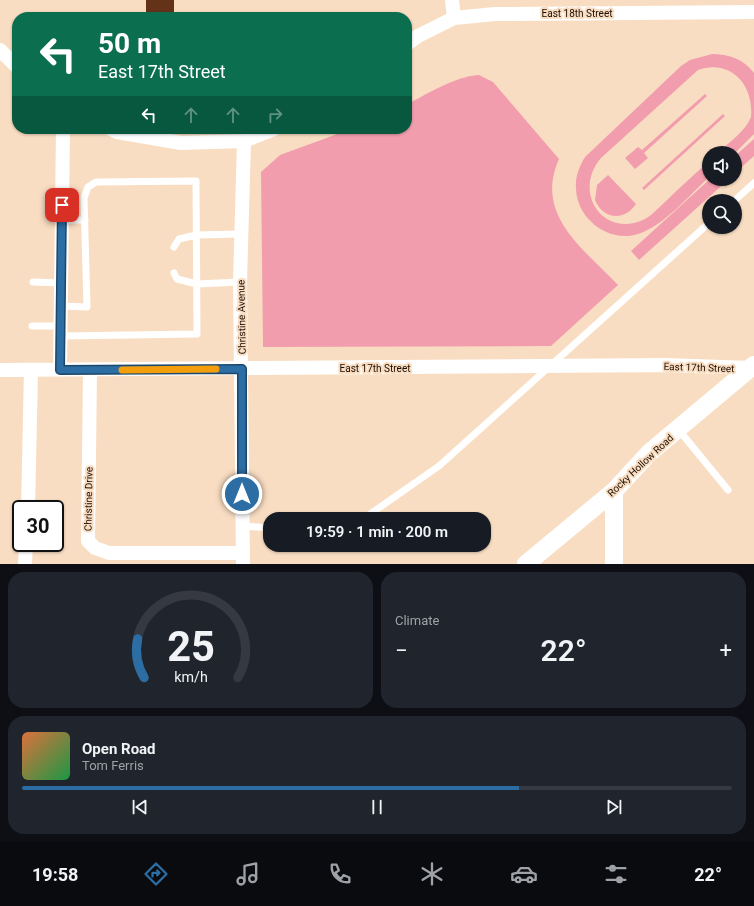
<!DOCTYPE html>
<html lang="en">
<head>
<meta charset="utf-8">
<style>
	:root { --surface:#171b24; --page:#20242c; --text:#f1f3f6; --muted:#9ea1a6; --line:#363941; --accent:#2c6da3 }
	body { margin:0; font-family:Roboto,sans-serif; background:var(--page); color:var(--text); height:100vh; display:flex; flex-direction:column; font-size:15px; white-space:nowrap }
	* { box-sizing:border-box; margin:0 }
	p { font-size:13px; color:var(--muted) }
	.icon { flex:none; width:22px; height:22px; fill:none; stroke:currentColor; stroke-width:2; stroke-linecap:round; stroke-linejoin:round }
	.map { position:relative; height:564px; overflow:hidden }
	.side { display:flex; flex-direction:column; gap:8px; padding:8px; background:#0d0f14; flex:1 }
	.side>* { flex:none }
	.top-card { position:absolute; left:12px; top:12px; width:400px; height:122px; border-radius:16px; box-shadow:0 1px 3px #0004; background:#0b6e4f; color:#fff; overflow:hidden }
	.buttons { position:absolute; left:702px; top:146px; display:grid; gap:8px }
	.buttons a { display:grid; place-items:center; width:40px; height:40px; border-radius:50%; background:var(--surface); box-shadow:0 1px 3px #0004; font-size:20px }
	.speed { position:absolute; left:12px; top:500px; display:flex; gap:8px; font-size:20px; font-weight:700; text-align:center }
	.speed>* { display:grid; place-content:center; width:52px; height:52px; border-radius:50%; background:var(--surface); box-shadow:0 1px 3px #0004; line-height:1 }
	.speed .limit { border:2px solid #111; border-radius:6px; background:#fff; color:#111 }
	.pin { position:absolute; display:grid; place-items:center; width:34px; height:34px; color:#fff; margin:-17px; border-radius:8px; box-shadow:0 2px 6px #0006 }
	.me { position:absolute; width:44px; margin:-22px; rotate:0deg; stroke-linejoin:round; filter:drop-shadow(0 0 3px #0008) }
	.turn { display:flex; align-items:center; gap:14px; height:84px; padding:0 20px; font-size:18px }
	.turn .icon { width:52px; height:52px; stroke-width:2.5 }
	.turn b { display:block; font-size:28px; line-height:34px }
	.lanes { display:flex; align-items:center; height:38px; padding:0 20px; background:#0003; justify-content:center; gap:20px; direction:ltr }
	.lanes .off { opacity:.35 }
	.big { font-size:30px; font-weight:600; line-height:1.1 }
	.side .card { flex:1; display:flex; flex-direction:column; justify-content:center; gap:6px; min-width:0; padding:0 14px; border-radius:16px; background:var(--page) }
	.side .dial { align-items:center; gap:0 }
	.dial svg { height:104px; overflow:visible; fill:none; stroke:var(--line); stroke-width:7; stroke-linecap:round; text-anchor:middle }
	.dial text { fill:var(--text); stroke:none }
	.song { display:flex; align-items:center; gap:12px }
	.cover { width:48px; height:48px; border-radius:6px; background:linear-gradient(135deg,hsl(20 70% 55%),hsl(140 70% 35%)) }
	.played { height:4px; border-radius:2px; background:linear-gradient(90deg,var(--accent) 70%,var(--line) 70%) }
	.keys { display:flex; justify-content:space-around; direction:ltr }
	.heat { display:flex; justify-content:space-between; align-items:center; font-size:22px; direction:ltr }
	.side .tiles { flex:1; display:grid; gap:8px; grid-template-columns:1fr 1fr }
	.card:last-child { grid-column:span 2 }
	.trip { position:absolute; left:263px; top:512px; width:228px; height:40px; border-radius:16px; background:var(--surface); box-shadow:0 1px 3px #0004; font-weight:600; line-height:40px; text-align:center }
	.tab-bar { display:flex; height:64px; justify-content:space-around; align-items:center; background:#090b0e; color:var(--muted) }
	.tab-bar .icon { width:28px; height:28px }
	.tab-bar .on { color:var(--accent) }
	.tab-bar b { font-size:18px; color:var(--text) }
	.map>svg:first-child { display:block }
	.green { fill:#f29dad }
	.building { fill:#633218 }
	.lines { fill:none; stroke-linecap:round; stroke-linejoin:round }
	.service { stroke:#fff; stroke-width:7 }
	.minor { stroke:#fff; stroke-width:14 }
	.tertiary { stroke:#fff; stroke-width:18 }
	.route-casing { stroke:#1d476a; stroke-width:10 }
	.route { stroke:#2c6da3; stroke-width:7 }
	.slow { stroke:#f59e0b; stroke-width:7 }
	.labels { text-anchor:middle; stroke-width:4; stroke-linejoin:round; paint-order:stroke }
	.street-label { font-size:10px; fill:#1c0d00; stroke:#f9ddc2 }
</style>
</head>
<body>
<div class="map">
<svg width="754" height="564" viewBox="0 0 754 564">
	<rect width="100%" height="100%" fill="#f9ddc2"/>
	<!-- green -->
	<path class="green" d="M712,54C728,54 744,59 754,73V134L735,153H718C729,142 745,132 751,117C754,83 729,59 698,70L601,158C572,192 603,238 643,220C652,216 659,207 666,201C680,187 695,174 709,161V177C690,195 665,224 641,233C611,245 577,220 576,189C575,177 579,167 585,157L681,66L690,60Z
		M479,75L493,82L559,159C534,215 583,248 618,285L551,346L263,347L261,172L280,155L351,129H407V104C430,93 453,77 479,75Z
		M705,94L707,96L644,153L648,158L635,169L625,158L638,147L642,150Z
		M723,114L725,116L644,190L642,188Z
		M754,139V156L735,173V156Z
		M608,175L636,204C624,222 603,219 595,200L597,185Z
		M710,179H729L639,260L631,251Z"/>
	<!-- building -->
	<path class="building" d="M146,0H174V17H146Z"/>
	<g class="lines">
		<!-- service -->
		<path class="service" d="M734,201L754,183
			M62,220H85
			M174,247L179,239L196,235L241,234
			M174,273L177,279L197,284L240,282
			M33,282L61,283
			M32,326H61
			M61,336L197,334L196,181L96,182L88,187L84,198L87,307L61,306
			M678,429L728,490
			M363,519L439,466L709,223
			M243,526L270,528"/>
		<!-- minor -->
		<path class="minor" d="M452,0L454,18
			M407,44L418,36L454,18L495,14L754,12
			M0,50L17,67
			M111,129L117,132L181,143L244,141L274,129
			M0,370L665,365L751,368
			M60,370L63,129
			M90,370L88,541L95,548L109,553H243
			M28,509L31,370
			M25,564L26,543
			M243,564L240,282L244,141"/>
		<!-- tertiary -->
		<path class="tertiary" d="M526,564L614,491L649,453L754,365
			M614,564V491"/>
	</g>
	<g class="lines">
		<!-- route casing -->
		<g class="route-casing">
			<path id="route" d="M62,205L60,370L242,369V494"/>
		</g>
		<!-- route -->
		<use href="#route" class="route"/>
		<!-- slow -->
		<path class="slow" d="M122,370L216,369"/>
	</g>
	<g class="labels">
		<!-- street labels -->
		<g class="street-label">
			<text x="577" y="17">East 18th Street</text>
			<text transform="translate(241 317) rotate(-91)" y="4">Christine Avenue</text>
			<text transform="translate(699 367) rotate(2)" y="4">East 17th Street</text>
			<text x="375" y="372">East 17th Street</text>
			<text transform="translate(640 465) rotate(-43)" y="4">Rocky Hollow Road</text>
			<text transform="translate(88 499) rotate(-89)" y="4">Christine Drive</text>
		</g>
	</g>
</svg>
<div class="buttons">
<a><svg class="icon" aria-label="sound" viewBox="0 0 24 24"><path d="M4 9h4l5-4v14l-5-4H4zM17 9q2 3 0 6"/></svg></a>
<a><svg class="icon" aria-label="search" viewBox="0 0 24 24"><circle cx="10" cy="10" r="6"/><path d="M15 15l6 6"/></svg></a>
</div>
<div class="speed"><div class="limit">30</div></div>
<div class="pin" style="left:62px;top:205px;background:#d93025"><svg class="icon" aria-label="arrive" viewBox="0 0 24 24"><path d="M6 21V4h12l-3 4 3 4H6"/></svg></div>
<svg class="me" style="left:242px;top:494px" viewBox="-20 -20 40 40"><circle r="17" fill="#2c6da3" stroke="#fff" stroke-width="3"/><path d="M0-11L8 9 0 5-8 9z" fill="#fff"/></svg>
<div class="trip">19:59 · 1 min · 200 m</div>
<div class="top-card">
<div class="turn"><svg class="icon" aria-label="left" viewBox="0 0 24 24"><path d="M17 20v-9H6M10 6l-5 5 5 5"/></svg><div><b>50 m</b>East 17th Street</div></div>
<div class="lanes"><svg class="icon" aria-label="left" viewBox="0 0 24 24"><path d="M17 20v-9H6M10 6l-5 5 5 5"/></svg><svg class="icon off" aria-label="ahead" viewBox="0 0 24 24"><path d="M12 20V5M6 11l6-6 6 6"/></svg><svg class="icon off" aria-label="ahead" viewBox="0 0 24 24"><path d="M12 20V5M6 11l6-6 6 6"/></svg><svg class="icon off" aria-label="right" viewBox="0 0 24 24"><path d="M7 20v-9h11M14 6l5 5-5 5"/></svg></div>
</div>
</div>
<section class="side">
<div class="tiles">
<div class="card dial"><svg viewBox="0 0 100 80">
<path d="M14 69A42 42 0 1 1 86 69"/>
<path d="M14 69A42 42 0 0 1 9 39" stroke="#2c6da3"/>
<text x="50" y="56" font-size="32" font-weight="700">25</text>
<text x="50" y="72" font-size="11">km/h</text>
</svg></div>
<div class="card"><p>Climate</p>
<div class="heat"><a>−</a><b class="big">22°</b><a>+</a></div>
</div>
<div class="card">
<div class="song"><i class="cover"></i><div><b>Open Road</b><p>Tom Ferris</p></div></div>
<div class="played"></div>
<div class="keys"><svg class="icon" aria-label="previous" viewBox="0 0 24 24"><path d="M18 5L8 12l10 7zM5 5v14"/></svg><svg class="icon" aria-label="pause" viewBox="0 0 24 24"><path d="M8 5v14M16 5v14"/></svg><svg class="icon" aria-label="next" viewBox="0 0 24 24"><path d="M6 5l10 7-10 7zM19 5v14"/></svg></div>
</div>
</div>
</section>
<nav class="tab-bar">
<b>19:58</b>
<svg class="icon on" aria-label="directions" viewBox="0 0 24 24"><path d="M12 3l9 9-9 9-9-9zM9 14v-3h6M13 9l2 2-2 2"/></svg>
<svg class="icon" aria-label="music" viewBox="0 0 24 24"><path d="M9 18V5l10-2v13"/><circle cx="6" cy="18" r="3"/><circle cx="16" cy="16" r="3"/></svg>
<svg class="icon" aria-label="phone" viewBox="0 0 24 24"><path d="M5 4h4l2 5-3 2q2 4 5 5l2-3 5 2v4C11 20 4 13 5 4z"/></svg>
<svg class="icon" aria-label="climate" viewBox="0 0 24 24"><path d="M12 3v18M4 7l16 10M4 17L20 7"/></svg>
<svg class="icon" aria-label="car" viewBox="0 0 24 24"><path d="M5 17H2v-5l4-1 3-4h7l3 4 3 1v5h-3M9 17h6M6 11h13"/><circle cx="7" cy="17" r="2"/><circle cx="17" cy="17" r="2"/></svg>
<svg class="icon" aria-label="filters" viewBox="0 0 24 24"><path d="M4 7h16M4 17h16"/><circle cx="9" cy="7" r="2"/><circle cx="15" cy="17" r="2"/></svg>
<b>22°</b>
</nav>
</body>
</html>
